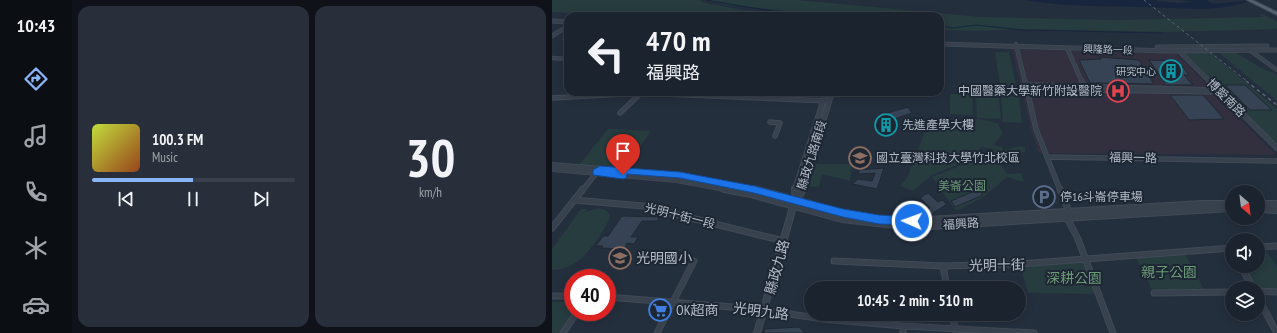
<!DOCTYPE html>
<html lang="en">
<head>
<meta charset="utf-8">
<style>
	:root { --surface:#1b232e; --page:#282f3a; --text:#f1f3f6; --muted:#a0a4aa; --line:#39404a; --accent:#8ab4f8 }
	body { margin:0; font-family:"PT Sans Narrow","Noto Sans TC",sans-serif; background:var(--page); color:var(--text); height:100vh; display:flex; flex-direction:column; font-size:15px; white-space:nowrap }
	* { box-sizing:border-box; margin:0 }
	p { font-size:13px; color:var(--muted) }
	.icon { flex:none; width:22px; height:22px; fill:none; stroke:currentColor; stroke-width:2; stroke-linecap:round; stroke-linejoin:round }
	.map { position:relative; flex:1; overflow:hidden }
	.side { display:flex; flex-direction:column; gap:6px; padding:6px; background:#0f1319; width:480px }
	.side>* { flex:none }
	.guide { position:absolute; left:12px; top:12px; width:380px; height:84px; border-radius:12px; box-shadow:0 2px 10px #0003,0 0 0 1px var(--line); background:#1b232e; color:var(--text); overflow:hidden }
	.needle { width:26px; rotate:152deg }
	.fabs { position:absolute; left:673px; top:185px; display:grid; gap:8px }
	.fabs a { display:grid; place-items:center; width:40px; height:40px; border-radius:50%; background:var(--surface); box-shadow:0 2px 10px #0003,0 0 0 1px var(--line); font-size:20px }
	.speed { position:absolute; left:12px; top:269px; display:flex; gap:8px; font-size:20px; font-weight:700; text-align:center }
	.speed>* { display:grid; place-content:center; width:52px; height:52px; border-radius:50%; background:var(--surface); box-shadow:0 2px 10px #0003,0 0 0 1px var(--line); line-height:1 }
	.speed .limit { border:6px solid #d22; background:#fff; color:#111 }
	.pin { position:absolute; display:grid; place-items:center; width:34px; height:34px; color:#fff; margin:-41px -17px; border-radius:50% 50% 50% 0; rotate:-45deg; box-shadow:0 0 4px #0007 }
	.pin .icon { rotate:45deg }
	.me { position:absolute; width:44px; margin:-22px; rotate:272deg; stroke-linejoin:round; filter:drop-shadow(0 0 3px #0008) }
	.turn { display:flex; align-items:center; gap:14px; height:84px; padding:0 16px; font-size:18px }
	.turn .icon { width:52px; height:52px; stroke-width:2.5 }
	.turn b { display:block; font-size:28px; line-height:34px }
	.side .widget { flex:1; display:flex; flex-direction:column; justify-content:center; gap:6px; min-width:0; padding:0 14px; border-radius:12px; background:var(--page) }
	.side .dial { align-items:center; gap:0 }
	.dial b { font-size:52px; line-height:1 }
	.song { display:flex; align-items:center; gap:12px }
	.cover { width:48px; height:48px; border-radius:6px; background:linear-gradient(135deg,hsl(70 70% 55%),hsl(20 70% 35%)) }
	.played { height:4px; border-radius:2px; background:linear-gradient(90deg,var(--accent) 50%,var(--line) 50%) }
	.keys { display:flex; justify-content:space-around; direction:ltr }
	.side .tiles { flex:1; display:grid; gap:6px; grid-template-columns:repeat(2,1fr) }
	.trip { position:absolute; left:252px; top:281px; width:222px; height:40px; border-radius:20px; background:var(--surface); box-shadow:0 2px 10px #0003,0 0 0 1px var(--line); font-weight:700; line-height:40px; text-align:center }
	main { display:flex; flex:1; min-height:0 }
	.tabs { display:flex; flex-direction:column; width:72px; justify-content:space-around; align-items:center; background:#0b0e12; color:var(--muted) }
	.tabs .icon { width:28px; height:28px }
	.tabs .on { color:var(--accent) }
	.tabs b { font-size:18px; color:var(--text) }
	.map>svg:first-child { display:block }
	.medical { fill:#32303f }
	.green { fill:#263c3f }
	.water { fill:#17263c }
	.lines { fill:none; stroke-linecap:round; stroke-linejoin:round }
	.stream { stroke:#17263c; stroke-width:1 }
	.building { fill:#364354; stroke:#1f2835 }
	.minor-far2-casing { stroke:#414a57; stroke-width:4.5 }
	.minor-far1-casing { stroke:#414a57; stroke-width:5.5 }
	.minor-casing { stroke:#414a57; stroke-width:7 }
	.tertiary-far2-casing { stroke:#414a57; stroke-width:5 }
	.tertiary-far1-casing { stroke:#414a57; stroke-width:6 }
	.tertiary-casing { stroke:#414a57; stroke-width:8 }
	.primary-casing { stroke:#414a57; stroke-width:2 }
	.minor-far2 { stroke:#38414e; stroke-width:3 }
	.minor-far1 { stroke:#38414e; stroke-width:3.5 }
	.minor { stroke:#38414e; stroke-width:5 }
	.tertiary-far2 { stroke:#38414e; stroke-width:3.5 }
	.tertiary-far1 { stroke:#38414e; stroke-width:4.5 }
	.tertiary { stroke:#38414e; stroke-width:6 }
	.primary { fill:#56606e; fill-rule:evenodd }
	.rail-far1 { stroke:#5a6575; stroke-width:1; stroke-dasharray:3 3; stroke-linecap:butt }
	.rail { stroke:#5a6575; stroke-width:1.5; stroke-dasharray:3.5 3.5; stroke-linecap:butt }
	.route { fill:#1a73e8; stroke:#114b97 }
	.labels { text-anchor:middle; stroke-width:4; stroke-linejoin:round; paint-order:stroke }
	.far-street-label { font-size:10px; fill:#b4bcc9; stroke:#1d2633 }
	.far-poi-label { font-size:10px; fill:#b4bcc9; stroke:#1d2633; text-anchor:end }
	.poi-label { font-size:12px; fill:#b4bcc9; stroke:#1d2633; text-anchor:start }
	.street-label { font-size:12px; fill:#b4bcc9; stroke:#1d2633 }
	.park-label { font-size:12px; fill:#6b9a76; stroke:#1d2633 }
	.near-poi-label { font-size:14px; fill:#b4bcc9; stroke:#1d2633; text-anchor:start }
	.near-street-label { font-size:14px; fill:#b4bcc9; stroke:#1d2633 }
	.near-park-label { font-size:14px; fill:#6b9a76; stroke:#1d2633 }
</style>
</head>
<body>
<main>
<nav class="tabs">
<b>10:43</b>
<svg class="icon on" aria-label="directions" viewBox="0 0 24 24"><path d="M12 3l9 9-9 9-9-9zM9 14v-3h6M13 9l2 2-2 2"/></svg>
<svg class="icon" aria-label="music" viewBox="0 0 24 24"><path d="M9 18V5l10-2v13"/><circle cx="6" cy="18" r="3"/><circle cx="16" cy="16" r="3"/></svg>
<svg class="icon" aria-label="phone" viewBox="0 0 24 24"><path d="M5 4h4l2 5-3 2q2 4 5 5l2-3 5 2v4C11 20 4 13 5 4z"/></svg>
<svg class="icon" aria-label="climate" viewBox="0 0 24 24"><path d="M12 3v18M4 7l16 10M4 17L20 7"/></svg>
<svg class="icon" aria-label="car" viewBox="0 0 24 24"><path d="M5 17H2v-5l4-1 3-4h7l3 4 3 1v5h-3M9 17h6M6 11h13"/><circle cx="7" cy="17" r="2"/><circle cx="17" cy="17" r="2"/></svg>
</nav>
<section class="side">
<div class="tiles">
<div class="widget">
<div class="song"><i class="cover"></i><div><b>100.3 FM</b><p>Music</p></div></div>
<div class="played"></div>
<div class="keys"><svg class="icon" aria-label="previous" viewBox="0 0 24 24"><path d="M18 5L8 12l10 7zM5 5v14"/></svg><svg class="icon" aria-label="pause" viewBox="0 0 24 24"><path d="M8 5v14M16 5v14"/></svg><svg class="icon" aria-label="next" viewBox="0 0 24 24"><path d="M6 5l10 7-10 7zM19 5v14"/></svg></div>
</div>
<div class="widget dial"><b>30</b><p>km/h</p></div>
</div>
</section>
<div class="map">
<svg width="725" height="333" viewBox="0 0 725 333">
	<rect width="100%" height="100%" fill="#242f3e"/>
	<!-- medical -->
	<path class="medical" d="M460,49L624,53L724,155L487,153L479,129Z"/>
	<!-- green -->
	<path class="green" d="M0,0H147L152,3L190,10L244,13L241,16H74L0,12Z
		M157,0H245L429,17L566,20L711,17L708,15L710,14L725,21V29L612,32L469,29L424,31L388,30V16H243L246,12L177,5Z
		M443,52H457L465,91H449Z
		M658,52L725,109V145L632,53Z
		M666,52H683L709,68L725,74V101Z
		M398,94H420L421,115L398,114Z
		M449,96L467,97L470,123L451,122Z
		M424,97L447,98L449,119L425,118Z
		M427,119L445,123L451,133L442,145L450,147L452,151L467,146L473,147V152L453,155H432L443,149L428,147V156L380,175L361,191L348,186L355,178L373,131L393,126L413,127L415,121Z
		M56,129L99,131L74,168L26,166Z
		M432,156H444L455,174L469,173L472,182L455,177L430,198L404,211L380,177Z
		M264,164H300L298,181L270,174L267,187L257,186Z
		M47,208L53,210L58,214C60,222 36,253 29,259C22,265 10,270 0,270V249L29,209H35L33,212Z
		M711,246L725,267V292L706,291V288H701L689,266H706V247Z
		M631,250L654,293H602L582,254Z
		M533,261L546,294L476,293L468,264Z
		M0,302H21V312H23L10,333H0Z"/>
	<!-- water -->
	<path class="water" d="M473,0H606L602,1L626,3L641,2L629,0H655L661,4L700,0C669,13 629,8 595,7C554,6 514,7 473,0Z"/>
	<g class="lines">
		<!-- stream -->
		<path class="stream" d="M154,0L219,11L305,16
			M388,26L400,28L424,25L470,30L610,33"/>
	</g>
	<!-- building -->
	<path class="building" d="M548,57L587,60L602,84L538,83L527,60L549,59Z
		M597,60L622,61L627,66L631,67L637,75H632L641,85H614Z
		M673,85H693L720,110H698Z
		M618,95H651L672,119L637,120Z
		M356,107L360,113L342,119L340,132L325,131L332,114Z
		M332,168L325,189L300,184L306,179L320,181L323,173L306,174L307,170Z
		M425,187L431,195L403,207L399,201L420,192L418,190Z
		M376,193L386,202L390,200L395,204L378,215L373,211L378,208L368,198Z
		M70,216L108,217L105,221H90L79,237H86L82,244L75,243L72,249L49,248L51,246H44L51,236H56Z
		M247,327L253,333H212L213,329Z"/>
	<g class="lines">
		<!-- minor-far2 casing -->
		<g class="minor-far2-casing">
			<path id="minor-far2" d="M464,44L473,82
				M515,48L530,82
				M696,49L725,70
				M0,58L16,59"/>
		</g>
		<!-- minor-far1 casing -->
		<g class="minor-far1-casing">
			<path id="minor-far1" d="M473,81L484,129L508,190
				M530,81L533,88
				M473,87L479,89L663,92L665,90
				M473,87L478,85L665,90
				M0,98L90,93L277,101
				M68,113L90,92
				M218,122L228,123L223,136
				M495,157L725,161
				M31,190L45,172"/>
		</g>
		<!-- minor casing -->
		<g class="minor-casing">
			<path id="minor" d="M508,189L517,212L515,218L526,239L561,333
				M22,200L91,206L232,241
				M0,228L31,189
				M706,247L725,246
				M282,261L391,266L468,264L680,248
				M391,266L395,288
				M689,266L701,288
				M706,291L725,292
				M602,293L680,292
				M0,296H21
				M55,297L205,309L271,319L351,326L482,333
				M706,298L725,333
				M400,314L404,333
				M351,326V333
				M11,333L25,312
				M105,333L142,261"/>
		</g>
		<!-- tertiary-far2 casing -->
		<g class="tertiary-far2-casing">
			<path id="tertiary-far2" d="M0,21L16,22
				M0,36L16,26
				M388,44L617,51L725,50
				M605,47L715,46
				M627,51L658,82"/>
		</g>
		<!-- tertiary-far1 casing -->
		<g class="tertiary-far1-casing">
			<path id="tertiary-far1" d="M657,81L725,148
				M0,165L128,175L205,190
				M0,169L125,180L178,190
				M243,190L274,92
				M251,190L280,92"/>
		</g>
		<!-- tertiary casing -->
		<g class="tertiary-casing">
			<path id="tertiary" d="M172,189L199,194L290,219L361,227L680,208
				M202,189L291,213L327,220L360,221L650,204H680
				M243,189L244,200
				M706,204H725
				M706,209L725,210
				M205,333L241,207L251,189"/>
		</g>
		<!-- primary casing -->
		<g class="primary-casing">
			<path id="primary" d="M695,0H700L725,12V15Z"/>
		</g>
		<!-- minor-far2 -->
		<use href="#minor-far2" class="minor-far2"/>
		<!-- minor-far1 -->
		<use href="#minor-far1" class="minor-far1"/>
		<!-- minor -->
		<use href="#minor" class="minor"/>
		<!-- tertiary-far2 -->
		<use href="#tertiary-far2" class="tertiary-far2"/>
		<!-- tertiary-far1 -->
		<use href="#tertiary-far1" class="tertiary-far1"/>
		<!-- tertiary -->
		<use href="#tertiary" class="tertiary"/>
		<!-- primary -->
		<use href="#primary" class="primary"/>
		<!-- rail-far1 -->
		<path class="rail-far1" d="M592,0L696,82"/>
		<!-- rail -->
		<path class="rail" d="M694,81L725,105"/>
	</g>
	<!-- route -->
	<path class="route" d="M48,166L128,172L202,186L291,209L327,215L360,217L365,221L360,225L327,224L291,217L202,193L128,178L75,174L74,178L71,179L41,175V170Z"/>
	<!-- icons -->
	<defs>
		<g id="building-ring" transform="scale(1.15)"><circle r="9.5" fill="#1d2633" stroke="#0f9aa8" stroke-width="1.5"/><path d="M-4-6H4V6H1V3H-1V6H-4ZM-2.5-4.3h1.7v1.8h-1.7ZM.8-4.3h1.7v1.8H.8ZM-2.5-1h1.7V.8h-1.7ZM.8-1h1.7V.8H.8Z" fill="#0f9aa8"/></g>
		<g id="hospital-ring" transform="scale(1.15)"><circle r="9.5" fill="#1d2633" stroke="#e0444e" stroke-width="1.5"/><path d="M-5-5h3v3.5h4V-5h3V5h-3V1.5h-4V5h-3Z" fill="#e0444e"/></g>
		<g id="university-ring" transform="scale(1.15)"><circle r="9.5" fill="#1d2633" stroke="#8d6e63" stroke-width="1.5"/><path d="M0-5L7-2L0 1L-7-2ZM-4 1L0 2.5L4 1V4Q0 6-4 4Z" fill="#8d6e63"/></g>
		<g id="parking-ring" transform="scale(1.15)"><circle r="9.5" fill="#1d2633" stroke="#5c6f8a" stroke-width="1.5"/><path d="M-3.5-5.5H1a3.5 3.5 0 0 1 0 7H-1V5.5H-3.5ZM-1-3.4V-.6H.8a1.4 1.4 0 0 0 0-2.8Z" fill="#5c6f8a"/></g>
		<g id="school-ring" transform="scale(1.15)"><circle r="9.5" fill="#1d2633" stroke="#8d6e63" stroke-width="1.5"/><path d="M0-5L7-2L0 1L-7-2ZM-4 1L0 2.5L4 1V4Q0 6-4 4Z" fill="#8d6e63"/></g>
		<g id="supermarket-ring" transform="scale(1.15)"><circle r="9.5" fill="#1d2633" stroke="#3f7fe0" stroke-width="1.5"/><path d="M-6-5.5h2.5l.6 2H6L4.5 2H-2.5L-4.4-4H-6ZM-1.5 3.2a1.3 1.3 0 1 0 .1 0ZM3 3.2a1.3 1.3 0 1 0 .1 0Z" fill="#3f7fe0"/></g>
	</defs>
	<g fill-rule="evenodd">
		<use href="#building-ring" x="619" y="71"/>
		<use href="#hospital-ring" x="566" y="91"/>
		<use href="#building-ring" x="334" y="125"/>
		<use href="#university-ring" x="308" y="158"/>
		<use href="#parking-ring" x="492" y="197"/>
		<use href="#school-ring" x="68" y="258"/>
		<use href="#supermarket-ring" x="108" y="310"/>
	</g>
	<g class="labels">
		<!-- far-street labels -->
		<g class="far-street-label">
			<text transform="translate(556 49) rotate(2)" y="4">興隆路一段</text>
		</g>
		<!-- far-poi labels -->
		<g class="far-poi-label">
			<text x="604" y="75">研究中心</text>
		</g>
		<!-- poi labels -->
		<g class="poi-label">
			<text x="550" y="95" text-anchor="end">中國醫藥大學新竹附設醫院</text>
			<text x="350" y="129">先進產學大樓</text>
			<text x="324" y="162">國立臺灣科技大學竹北校區</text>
			<text x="508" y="201">停16斗崙停車場</text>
		</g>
		<!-- street labels -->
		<g class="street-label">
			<text transform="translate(674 98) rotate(45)" y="4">博愛南路</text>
			<text transform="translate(260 155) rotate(-73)" y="4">縣政九路南段</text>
			<text transform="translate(581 158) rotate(1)" y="4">福興一路</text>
			<text transform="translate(128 216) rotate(14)" y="4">光明十街一段</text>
			<text transform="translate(409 224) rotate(-4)" y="4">福興路</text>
		</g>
		<!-- park labels -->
		<g class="park-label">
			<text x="410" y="190">美崙公園</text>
		</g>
		<!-- near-poi labels -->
		<g class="near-poi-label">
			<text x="84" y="263">光明國小</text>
			<text x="124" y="315">OK超商</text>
		</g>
		<!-- near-street labels -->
		<g class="near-street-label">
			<text transform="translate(445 265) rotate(-1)" y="5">光明十街</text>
			<text transform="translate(225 267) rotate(-75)" y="5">縣政九路</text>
			<text transform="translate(209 311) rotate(7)" y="5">光明九路</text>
		</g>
		<!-- near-park labels -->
		<g class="near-park-label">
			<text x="617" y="277">親子公園</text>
			<text x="522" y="283">深耕公園</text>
		</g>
	</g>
</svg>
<div class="fabs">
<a><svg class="needle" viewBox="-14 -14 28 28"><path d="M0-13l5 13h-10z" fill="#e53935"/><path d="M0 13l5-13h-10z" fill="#a0a4aa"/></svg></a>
<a><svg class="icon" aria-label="sound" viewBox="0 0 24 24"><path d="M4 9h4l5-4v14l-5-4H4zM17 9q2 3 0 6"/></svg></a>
<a><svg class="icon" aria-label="layers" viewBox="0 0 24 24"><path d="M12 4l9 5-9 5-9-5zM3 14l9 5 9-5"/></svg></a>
</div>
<div class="speed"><div class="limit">40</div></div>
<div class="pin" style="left:71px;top:175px;background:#d93025"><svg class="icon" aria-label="arrive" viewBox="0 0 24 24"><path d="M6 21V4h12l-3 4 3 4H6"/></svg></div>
<svg class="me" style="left:360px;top:221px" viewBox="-20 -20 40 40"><circle r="17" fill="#1a73e8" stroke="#fff" stroke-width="3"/><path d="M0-11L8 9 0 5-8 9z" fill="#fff"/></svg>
<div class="trip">10:45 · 2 min · 510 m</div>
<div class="guide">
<div class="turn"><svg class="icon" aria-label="left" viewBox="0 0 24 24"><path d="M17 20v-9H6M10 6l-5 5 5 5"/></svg><div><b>470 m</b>福興路</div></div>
</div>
</div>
</main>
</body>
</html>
